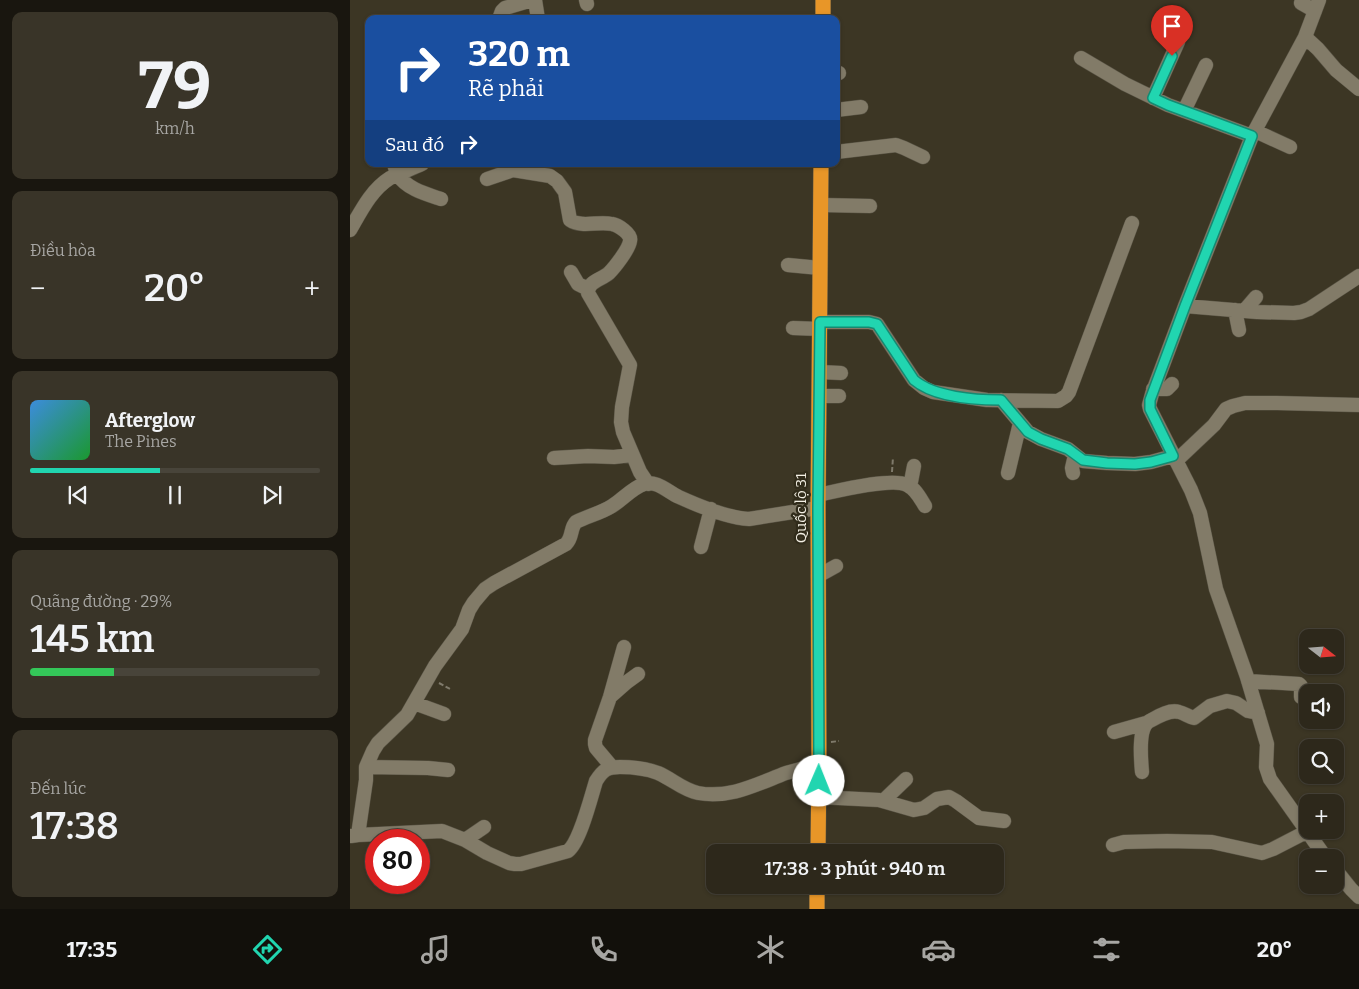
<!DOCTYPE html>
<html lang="vi">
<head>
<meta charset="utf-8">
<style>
	:root { --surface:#2d281b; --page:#393428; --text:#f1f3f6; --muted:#a7a6a3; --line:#48443a; --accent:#21d5b0 }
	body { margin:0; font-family:Bitter,serif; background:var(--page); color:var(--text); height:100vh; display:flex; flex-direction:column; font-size:19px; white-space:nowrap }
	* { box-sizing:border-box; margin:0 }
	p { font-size:16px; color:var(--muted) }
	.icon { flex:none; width:28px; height:28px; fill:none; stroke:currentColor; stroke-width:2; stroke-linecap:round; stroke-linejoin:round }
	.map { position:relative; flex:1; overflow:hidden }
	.side { display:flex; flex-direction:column; gap:12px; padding:12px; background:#19160f; width:350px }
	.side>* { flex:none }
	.top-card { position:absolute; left:15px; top:15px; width:475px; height:152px; border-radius:10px; box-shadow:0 1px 4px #0004,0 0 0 1px var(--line); background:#1a4fa0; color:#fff; overflow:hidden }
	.needle { width:32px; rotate:107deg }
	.tools { position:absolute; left:949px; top:629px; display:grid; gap:10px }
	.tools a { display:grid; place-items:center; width:45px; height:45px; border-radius:10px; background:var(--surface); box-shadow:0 1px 4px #0004,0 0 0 1px var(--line); font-size:25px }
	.speed { position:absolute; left:15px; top:829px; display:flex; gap:10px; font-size:25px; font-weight:700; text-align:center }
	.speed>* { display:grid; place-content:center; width:65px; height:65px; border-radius:50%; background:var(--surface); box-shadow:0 1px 4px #0004,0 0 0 1px var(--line); line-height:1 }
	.speed .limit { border:8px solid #d22; background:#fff; color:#111 }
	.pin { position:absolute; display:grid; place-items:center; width:42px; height:42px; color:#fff; margin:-51px -21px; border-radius:50% 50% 50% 0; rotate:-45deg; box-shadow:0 0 5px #0007 }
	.pin .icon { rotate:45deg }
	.me { position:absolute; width:55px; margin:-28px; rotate:1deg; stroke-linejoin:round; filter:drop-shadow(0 0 4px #0008) }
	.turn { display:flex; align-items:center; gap:18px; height:105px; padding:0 20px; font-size:22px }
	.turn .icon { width:65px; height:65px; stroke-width:2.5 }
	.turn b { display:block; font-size:35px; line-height:42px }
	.then { display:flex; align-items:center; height:48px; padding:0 20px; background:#0003; gap:10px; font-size:19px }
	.big { font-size:38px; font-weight:600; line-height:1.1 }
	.side .widget { flex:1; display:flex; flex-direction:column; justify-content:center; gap:8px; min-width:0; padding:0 18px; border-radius:10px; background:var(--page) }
	.side .dial { align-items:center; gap:0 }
	.dial b { font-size:65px; line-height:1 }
	.song { display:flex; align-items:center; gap:15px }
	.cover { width:60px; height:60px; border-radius:8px; background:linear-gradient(135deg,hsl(210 70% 55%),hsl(130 70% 35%)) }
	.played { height:5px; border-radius:2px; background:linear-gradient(90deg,var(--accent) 45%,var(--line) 45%) }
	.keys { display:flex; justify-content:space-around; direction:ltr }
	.heat { display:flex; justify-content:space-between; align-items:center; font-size:28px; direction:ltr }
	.charge { height:8px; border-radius:4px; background:linear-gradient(90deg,#34c759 29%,var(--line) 0) }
	.trip { position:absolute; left:356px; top:844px; width:298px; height:50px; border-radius:10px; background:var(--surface); box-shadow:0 1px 4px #0004,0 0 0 1px var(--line); font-weight:600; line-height:50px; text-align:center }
	.tab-bar { display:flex; height:80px; justify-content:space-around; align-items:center; background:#12100b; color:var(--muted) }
	.tab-bar .icon { width:35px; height:35px }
	.tab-bar .active { color:var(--accent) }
	.tab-bar b { font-size:22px; color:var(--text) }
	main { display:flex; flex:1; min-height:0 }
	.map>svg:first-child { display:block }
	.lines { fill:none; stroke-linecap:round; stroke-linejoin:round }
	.minor-casing { stroke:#595445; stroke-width:15 }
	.highway-casing { stroke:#595445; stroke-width:16 }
	.path { stroke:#7f7a6b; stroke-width:2; stroke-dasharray:5 2.5; stroke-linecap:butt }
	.minor { stroke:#827b68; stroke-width:14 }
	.highway { stroke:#e89628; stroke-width:15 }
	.route-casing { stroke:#158a72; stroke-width:12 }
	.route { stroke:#21d5b0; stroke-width:9 }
	.labels { text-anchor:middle; stroke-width:4.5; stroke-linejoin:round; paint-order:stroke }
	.street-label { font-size:15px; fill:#f4f0e5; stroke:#312c1b }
</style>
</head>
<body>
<main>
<section class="side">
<div class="widget dial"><b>79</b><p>km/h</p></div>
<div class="widget"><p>Điều hòa</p>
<div class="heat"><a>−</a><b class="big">20°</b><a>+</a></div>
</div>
<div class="widget">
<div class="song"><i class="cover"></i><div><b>Afterglow</b><p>The Pines</p></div></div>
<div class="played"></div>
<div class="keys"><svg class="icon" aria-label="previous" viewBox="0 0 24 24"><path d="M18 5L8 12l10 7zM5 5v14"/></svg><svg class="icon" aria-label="pause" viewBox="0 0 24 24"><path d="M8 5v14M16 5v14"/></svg><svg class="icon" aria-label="next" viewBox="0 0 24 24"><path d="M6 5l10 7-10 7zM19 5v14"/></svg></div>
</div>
<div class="widget"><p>Quãng đường · 29%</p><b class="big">145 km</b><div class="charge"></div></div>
<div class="widget"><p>Đến lúc</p><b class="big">17:38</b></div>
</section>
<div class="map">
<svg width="1009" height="909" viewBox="0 0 1009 909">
	<rect width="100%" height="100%" fill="#3c3624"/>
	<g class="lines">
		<!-- minor casing -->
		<g class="minor-casing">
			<path id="minor" d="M185,0L188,19
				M236,0L237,4
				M969,0L955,37L902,136L835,306L802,394L799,405L800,409L841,490L850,513L866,589L897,677L917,744L916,767L920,779L976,858
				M951,3L965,11
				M149,19L152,11L155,8L182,0
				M955,37L968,49L986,70L1009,89
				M731,58L775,84L818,105L902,136
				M486,73H489
				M803,98L828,42
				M486,110L511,107
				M834,111L856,65
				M905,131L940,147
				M486,152L546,145L554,148L573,157
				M44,164C45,167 46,172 48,175C57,189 76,194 91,199
				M137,179L163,170L200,176L207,181L215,192L220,220C232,228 248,221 262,224C268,225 282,234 280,241C279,249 265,267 259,273C251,280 238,281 238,293L280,365L272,407L271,422L273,432L290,472L298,484
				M471,205L520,206
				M0,230C11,211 21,190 40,178C50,173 61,169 72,164
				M438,265L470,268
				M221,272L228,284L238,289
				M835,306L907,312L944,313L951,312L959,309L1009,276
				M885,310L889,330
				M894,311L906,297
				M470,322H519L527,324L564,380L574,388L583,392L637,400L708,401L716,396L719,392L782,223
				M443,328L470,329
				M470,372L491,373
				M803,389H817L822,384
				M470,396H489
				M651,400L678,432L691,439L718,449L733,461L757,463L785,464L801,462L823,456
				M204,458L238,456L264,457L282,455
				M826,461L864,425L876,409L883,406L895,403H927L1009,405
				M658,473L670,423
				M723,473L722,468L725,455
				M560,487L564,466
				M468,495C487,491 542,477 557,485C566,489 570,498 575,506
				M351,547L361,509
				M468,576L486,566
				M898,681L949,684L951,686V697
				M260,697L277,682L288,674
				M64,703L94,714
				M764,732L796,723
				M16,767L78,768L98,770
				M262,767L246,748L245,744V740L260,697L274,647
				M792,772C791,760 788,730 798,722C807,717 819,709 829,712C834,713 839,717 844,718L860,706L877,701L886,703L898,711L908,713
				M468,797L529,800L564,810L574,808L587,799L599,797L606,801L629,818L654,821
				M533,801L556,779
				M8,835L16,780V767L23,751L28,743L57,715L85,666L112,629L119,610L124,602L135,589L144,583L216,544C223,537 220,528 226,522C238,516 251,513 262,506C272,500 282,488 294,484C307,480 318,492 329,497C349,506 378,518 399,519L468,508
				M1,836L8,835L92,831L115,840L137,853L159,863L165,864H171L218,851C230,842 241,797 246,781C253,770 257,767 270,767C283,767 295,768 308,773C322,779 333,790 348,793C380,799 407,784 436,773C447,770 458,767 469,764
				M115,840L134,827
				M763,845L774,842L817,841L862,842L912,853L923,849L956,832
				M985,869L1001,889L1009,897"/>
		</g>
		<!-- highway casing -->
		<g class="highway-casing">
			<path id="highway" d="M473,19V0
				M468,852L469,764L468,508L471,164
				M467,909V885"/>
		</g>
		<!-- path -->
		<path class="path" d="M542,472L543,457
			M89,683L100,689
			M481,742L489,741"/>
		<!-- minor -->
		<use href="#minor" class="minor"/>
		<!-- highway -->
		<use href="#highway" class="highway"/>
	</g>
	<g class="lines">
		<!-- route casing -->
		<g class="route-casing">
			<path id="route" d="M469,781L468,508L470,322H519L527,324L564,380C584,397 625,400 651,400L678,432L691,439L718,449L733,460L757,463L785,464L801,462L823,456L800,409V400L835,306L902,136L818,105L803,98L822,56"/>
		</g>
		<!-- route -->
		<use href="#route" class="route"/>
	</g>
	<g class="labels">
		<!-- street labels -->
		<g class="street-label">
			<text transform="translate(451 508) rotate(-90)" y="5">Quốc lộ 31</text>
		</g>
	</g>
</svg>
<div class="tools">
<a><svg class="needle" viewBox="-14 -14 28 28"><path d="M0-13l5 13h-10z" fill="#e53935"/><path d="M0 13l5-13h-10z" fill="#a7a6a3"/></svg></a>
<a><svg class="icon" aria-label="sound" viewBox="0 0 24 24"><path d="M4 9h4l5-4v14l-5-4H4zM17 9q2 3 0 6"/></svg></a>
<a><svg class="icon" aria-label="search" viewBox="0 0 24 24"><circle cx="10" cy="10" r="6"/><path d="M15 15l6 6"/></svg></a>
<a>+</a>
<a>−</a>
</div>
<div class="speed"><div class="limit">80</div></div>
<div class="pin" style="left:822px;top:56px;background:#d93025"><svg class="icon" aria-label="arrive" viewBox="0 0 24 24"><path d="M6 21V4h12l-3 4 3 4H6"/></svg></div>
<svg class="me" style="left:469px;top:781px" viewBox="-20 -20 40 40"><circle r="19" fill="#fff"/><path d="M0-13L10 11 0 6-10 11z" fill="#21d5b0"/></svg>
<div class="trip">17:38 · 3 phút · 940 m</div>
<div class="top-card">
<div class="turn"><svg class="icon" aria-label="right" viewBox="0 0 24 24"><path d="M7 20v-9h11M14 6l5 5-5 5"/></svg><div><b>320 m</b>Rẽ phải</div></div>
<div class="then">Sau đó<svg class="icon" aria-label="right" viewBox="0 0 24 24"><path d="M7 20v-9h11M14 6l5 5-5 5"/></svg></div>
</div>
</div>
</main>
<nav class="tab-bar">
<b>17:35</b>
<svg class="icon active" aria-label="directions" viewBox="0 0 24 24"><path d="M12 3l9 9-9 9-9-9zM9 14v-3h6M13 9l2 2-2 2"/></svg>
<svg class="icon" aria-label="music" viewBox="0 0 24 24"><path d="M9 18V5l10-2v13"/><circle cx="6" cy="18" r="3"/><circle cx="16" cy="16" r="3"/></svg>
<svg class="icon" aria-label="phone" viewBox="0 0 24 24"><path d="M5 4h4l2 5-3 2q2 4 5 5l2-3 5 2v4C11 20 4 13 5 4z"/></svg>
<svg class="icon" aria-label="climate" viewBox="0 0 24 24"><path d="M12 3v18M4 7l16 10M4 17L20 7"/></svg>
<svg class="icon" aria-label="car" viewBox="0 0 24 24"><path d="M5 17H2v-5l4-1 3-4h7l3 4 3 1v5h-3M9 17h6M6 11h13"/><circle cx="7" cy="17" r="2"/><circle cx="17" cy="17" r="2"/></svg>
<svg class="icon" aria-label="filters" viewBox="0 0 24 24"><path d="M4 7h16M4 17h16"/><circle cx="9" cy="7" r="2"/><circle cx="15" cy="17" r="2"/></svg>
<b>20°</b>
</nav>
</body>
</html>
